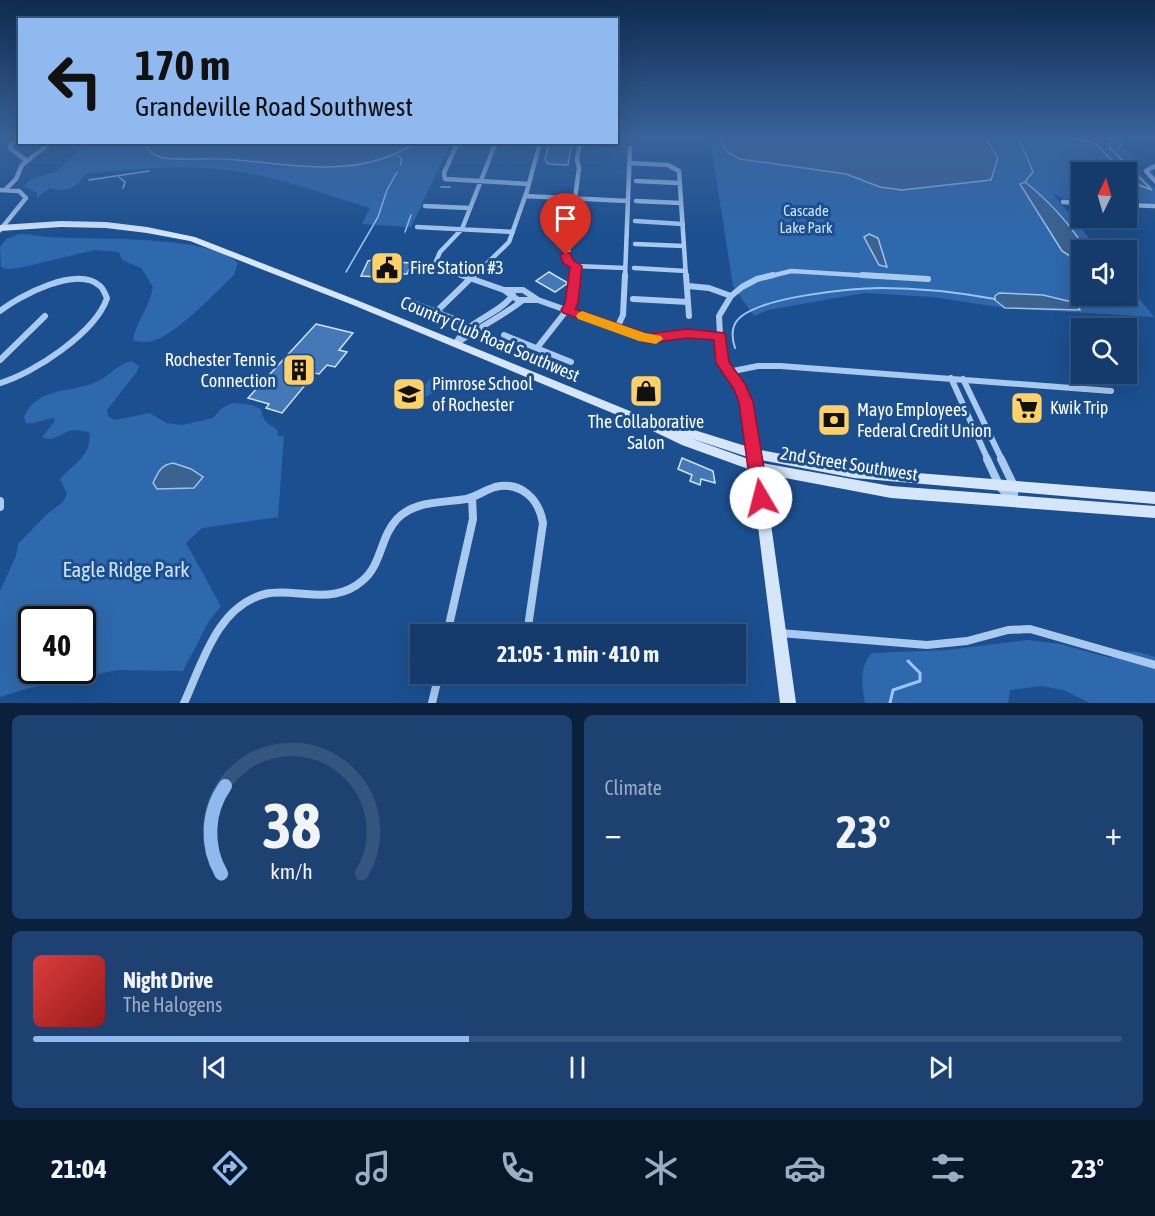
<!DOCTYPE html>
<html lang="en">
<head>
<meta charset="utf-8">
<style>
	:root { --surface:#143b6b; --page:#1d4271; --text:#f1f3f6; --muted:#9dadc1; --line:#33557e; --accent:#90b9f0 }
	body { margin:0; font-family:"Asap Condensed",sans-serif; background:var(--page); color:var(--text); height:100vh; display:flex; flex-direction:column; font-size:22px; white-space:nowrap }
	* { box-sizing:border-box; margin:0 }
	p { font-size:20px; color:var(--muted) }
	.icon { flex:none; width:33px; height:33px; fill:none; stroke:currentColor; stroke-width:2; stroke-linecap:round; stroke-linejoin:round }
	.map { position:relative; height:703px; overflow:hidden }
	.side { display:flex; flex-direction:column; gap:12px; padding:12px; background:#0b203b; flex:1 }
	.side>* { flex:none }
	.top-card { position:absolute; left:18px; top:18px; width:600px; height:126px; border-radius:0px; box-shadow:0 6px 24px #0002,0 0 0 2px var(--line); background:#90b9f0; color:#111; overflow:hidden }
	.needle { width:39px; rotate:5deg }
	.buttons { position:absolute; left:1071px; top:162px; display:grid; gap:12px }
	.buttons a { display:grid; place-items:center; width:66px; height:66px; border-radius:0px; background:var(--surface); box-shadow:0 6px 24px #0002,0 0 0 2px var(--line); font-size:30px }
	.speed { position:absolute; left:18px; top:606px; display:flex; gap:12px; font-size:30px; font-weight:700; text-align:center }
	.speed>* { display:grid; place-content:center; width:78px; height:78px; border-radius:50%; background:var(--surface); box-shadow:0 6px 24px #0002,0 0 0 2px var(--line); line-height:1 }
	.speed .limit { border:3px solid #111; border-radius:9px; background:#fff; color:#111 }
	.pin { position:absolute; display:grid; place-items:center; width:51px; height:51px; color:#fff; margin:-62px -26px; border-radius:50% 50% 50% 0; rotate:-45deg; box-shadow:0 0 6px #0007 }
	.pin .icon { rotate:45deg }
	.me { position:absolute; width:66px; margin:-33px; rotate:352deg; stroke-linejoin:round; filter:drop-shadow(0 0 4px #0008) }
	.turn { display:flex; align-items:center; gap:21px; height:126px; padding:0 18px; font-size:27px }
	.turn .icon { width:78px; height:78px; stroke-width:2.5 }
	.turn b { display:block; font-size:42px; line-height:51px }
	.big { font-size:45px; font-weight:700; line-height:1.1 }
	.side .widget { flex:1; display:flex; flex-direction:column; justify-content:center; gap:9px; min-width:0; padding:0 21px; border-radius:9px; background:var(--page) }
	.side .dial { align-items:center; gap:0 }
	.dial svg { height:156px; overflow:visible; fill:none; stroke:var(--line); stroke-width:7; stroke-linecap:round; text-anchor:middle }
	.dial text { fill:var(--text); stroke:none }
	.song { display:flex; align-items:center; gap:18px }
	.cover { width:72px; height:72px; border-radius:9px; background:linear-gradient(135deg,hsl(0 70% 55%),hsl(0 70% 35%)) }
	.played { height:6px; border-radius:3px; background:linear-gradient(90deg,var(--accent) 40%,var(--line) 40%) }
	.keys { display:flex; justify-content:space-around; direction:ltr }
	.heat { display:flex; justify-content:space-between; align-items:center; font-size:33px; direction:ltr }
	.side .tiles { flex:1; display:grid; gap:12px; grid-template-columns:1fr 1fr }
	.widget:last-child { grid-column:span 2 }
	.trip { position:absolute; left:410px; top:624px; width:336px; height:60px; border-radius:0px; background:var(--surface); box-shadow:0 6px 24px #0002,0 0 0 2px var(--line); font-weight:700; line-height:60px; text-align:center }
	.tab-bar { display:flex; height:96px; justify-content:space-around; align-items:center; background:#08182b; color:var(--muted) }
	.tab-bar .icon { width:42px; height:42px }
	.tab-bar .selected { color:var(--accent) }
	.tab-bar b { font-size:27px; color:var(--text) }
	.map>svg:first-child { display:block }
	.green { fill:#2e69ad; fill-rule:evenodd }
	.water { fill:#3c6290; stroke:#9cc4f0; stroke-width:1.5 }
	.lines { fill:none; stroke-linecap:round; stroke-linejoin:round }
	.stream-far2 { stroke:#9cc4f0; stroke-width:1.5 }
	.stream-far1 { stroke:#9cc4f0; stroke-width:2 }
	.stream { stroke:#9cc4f0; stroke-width:3 }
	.building { fill:#4478b7; stroke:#cfe3fa; stroke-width:1.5 }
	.street-far2 { stroke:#a9c9ee; stroke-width:4.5 }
	.street-far1 { stroke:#a9c9ee; stroke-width:6 }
	.street { stroke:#a9c9ee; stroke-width:8 }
	.secondary { fill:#d6e6fa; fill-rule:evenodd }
	.route { fill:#e11d48; stroke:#92132f; stroke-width:1.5 }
	.slow { fill:#f59e0b }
	.labels { text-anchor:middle; stroke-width:6; stroke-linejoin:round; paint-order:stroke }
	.far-park-label { font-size:15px; fill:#cfe3fa; stroke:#1b4f8f }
	.poi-label { font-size:18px; fill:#fff; stroke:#1b4f8f; text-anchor:start }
	.street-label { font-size:18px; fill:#fff; stroke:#1b4f8f }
	.near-park-label { font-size:21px; fill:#cfe3fa; stroke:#1b4f8f }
</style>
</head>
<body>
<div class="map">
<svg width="1155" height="703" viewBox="0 0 1155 703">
	<rect width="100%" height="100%" fill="#1b4f8f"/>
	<!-- green -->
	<path class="green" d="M710,138H1114L1141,163L1135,170L1155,189V203L1127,202L1126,172H1082L1081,200L1065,199L1052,193L1099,250H1082V296H1126L1127,284L1154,317L1005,308L932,297L865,293L768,310L754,316L733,286Z
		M87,143H451L411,227L362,224L370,208C328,196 285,179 241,172C189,164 137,168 85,174C79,186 65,195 50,188L37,198V193L23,186L32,179L57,171Z
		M19,234C29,234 38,236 47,237C89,240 209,234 238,263L234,275C216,292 176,335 152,341C146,343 139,342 133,340C135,324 150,306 153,287L141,268L122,260L119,252L95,250L19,268L7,269L1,267L0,247L6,239Z
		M132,361L139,366L136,373L107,410L108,416L114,420L150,413L166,423L182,425L213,418L222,408L233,403L252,405L261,409C263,421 267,424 277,429L278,436H284L278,517L202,528L186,543L221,606L209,621L183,671L117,670L29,688L0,697V591L16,556L18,544L47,514L63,502L67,494L60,479C73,464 93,455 89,432C83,431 75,429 69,431C60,434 53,443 42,437L55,421L53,418L33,423H26L24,417C36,387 71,393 96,382C110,376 117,364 132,361ZM32,620H82V670H32Z
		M433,375L455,384L444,386L415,403L405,398L412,388L425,385Z
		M1027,640L1060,644L1111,658C1130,648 1135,651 1155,657V703H1090L1063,690L1041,686L1010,690L1008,703H865C862,687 859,666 872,653L947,650Z"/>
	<!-- water -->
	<path class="water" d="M719,138H986L998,158L991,180L902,190L880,187L846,174L740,159L727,152Z
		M1073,138H1116L1110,140V148L1152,190L1134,183L1095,143Z
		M143,143H415C360,179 298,165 237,160C212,157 188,161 163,158L153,154Z
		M549,143H572L568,165L548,164L545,159Z
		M1025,182C1049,201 1070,224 1086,250H1082L1081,263L1062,251L1020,184Z
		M869,234L878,238L887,267L879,265L864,237Z
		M999,293L1043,295L1076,303L1080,310L1005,308L995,300V296Z
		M173,463L191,469L203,477L194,488L157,489L153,483C158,472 161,465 173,463Z"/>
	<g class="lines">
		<!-- stream-far2 -->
		<path class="stream-far2" d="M1019,138L1033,172L1025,182
			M1119,138L1122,142L1119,149
			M395,154L401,158V165
			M119,177L125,182L123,188
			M89,180L149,171
			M441,187H450
			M405,232L411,215
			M346,272L378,217L387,190L397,172"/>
		<!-- stream-far1 -->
		<path class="stream-far1" d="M1080,306L1094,304L1096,296
			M735,348C732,339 731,330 736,322C752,297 853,288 881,288C919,288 957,292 995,299"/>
		<!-- stream -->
		<path class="stream" d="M890,703L893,690L920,681V673L908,661"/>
	</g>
	<!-- building -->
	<path class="building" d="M376,259L396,260L395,262L412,263L407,274H400L398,278L361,276L368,261Z
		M549,272L568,283L555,292L536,281Z
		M316,324L353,333L339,350L347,352L335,367L327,365L319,374L315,373L282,413L266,408L269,404L248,398Z
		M682,458L713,471L715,483L701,479L700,485L690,481L692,475L678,469Z"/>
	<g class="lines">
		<!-- street-far2 -->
		<path class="street-far2" d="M20,139L11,144L10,148L27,161
			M458,142L444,173L445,179L529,184
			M579,147L577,159L579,168L567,260L576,266L625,268
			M629,163L668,165L679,171L686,277
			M1155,166L1146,171L1155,181
			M636,181L680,183
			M6,189L16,179L22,165L51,142
			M0,190L19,191L26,198L0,230
			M525,196L628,201
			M636,201L681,203
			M1063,202L1082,203
			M1126,205L1155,206
			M425,206L469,208
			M635,221L683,224
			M417,227L513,232
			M635,244L684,246
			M634,268L686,271
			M465,277L434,266L440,252L462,229L496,142
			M473,277L509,242L527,191L539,146
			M574,277L576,266
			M625,277L630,148
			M767,277L791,271L888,277"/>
		<!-- street-far1 -->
		<path class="street-far1" d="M461,275L504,290L518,300H538
			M686,275L689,316
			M862,275L928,279
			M688,286L709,288L731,296
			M504,290H523L538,300L648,339L687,333L720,336
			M633,299L688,302
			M411,302L464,323
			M0,311C19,296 77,265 100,286C103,288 105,294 107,298C96,332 33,374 0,383
			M436,312L474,275
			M617,328L623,315L625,275
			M504,335L571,362
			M456,343C469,319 497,316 513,295
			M456,344C478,327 502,317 523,300
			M537,348L570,306L575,275
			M0,360L45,316
			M728,372L758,366H780L1111,391
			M951,378L988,460
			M963,379L1002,460
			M755,454L745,397L725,367L721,354L719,316L731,296L742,287L757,279L773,275"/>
		<!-- street -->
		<path class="street" d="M987,459L1000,487L1012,500
			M1001,459L1015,488L1013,501
			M0,501V507
			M780,633L927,645L967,641L1008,630L1030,629L1155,665
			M447,634L473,519L472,497
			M184,703C202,664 217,606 265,594C278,591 292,593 306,594C326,596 346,595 362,581C382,565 380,537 397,519C415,500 443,503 466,499C476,497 485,490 495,487C521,481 539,499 543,523L527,634
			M432,703L439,674"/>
		<!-- secondary -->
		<path class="secondary" d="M61,221L106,222L147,227L195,237L359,301L652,420L656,418L755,449L854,468L1155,492V504L854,478L761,460L762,463L891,486L1155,506V518L891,498L764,474L796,703H780L751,470L682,445L634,422L353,305L190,241L147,233L106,228L61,227L0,231V225ZM690,438L754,459L751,460Z"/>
	</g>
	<!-- sky -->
	<linearGradient id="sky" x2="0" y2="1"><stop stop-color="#0f2b4f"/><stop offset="0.58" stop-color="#39639b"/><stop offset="1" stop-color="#39639b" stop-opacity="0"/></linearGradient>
	<rect width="1155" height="236" fill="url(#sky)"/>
	<!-- route -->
	<path class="route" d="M566,252L570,253L573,260L582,266L578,303L575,309L648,334L687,329L725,333L729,362L745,384L753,402L769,498L767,503L761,505L755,503L752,498L739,402L734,389L716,363L714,340L687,338L648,343L563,313L561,310L565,303L570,267L564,264L560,255Z"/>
	<!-- slow -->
	<path class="slow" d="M582,311L645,333L661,336L663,339L656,344L639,341L578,319L576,316L578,313Z"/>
	<!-- icons -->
	<defs>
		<g id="civic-square" transform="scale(1.725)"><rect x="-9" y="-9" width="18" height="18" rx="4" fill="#ffd166" stroke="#1b4f8f"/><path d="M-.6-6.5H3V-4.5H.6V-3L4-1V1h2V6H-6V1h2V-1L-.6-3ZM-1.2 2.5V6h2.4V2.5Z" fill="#111"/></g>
		<g id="building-square" transform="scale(1.725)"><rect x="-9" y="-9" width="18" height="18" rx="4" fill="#ffd166" stroke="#1b4f8f"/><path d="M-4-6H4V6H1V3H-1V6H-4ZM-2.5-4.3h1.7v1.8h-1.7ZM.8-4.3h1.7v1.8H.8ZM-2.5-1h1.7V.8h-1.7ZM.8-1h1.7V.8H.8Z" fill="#111"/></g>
		<g id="shop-square" transform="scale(1.725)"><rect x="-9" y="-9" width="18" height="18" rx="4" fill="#ffd166" stroke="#1b4f8f"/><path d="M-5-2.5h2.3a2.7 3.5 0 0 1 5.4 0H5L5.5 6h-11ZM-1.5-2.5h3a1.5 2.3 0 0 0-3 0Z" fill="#111"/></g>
		<g id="school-square" transform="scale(1.725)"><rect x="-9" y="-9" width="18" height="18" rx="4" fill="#ffd166" stroke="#1b4f8f"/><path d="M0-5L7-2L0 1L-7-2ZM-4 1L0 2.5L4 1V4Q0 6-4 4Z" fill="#111"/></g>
		<g id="supermarket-square" transform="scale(1.725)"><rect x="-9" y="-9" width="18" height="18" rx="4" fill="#ffd166" stroke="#1b4f8f"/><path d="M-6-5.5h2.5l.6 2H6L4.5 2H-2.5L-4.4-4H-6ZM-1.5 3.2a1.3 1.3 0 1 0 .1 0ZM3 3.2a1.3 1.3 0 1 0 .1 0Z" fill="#111"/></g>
		<g id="bank-square" transform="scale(1.725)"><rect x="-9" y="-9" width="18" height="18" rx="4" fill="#ffd166" stroke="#1b4f8f"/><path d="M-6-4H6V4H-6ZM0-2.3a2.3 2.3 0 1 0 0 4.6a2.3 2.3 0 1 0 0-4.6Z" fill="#111"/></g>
	</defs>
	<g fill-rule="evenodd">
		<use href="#civic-square" x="387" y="268"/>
		<use href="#building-square" x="299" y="370"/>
		<use href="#shop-square" x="646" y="391"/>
		<use href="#school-square" x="409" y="394"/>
		<use href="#supermarket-square" x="1027" y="408"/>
		<use href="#bank-square" x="834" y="420"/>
	</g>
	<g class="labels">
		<!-- far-park labels -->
		<g class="far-park-label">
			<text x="806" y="216">Cascade<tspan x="806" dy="17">Lake Park</tspan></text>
		</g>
		<!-- poi labels -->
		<g class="poi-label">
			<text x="410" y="274">Fire Station #3</text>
			<text x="276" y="366" text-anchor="end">Rochester Tennis<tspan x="276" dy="21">Connection</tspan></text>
			<text x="432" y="390">Pimrose School<tspan x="432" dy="21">of Rochester</tspan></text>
			<text x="1050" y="414">Kwik Trip</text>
			<text x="857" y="416">Mayo Employees<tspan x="857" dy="21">Federal Credit Union</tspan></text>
			<text x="646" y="428" text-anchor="middle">The Collaborative<tspan x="646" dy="21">Salon</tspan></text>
		</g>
		<!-- street labels -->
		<g class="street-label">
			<text transform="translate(490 339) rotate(23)" y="6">Country Club Road Southwest</text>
			<text transform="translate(849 464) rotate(9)" y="6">2nd Street Southwest</text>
		</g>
		<!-- near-park labels -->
		<g class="near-park-label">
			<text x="126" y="577">Eagle Ridge Park</text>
		</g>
	</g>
</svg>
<div class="buttons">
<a><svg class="needle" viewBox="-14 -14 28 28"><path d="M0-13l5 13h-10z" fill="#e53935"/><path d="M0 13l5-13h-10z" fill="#9dadc1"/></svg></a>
<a><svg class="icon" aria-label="sound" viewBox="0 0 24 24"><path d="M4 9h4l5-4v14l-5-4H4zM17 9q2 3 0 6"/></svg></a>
<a><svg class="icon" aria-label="search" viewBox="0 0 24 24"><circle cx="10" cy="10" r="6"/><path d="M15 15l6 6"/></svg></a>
</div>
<div class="speed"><div class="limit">40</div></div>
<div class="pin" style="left:566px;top:255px;background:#d93025"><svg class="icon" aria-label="arrive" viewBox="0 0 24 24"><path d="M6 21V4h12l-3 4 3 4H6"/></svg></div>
<svg class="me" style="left:761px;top:498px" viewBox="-20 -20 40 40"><circle r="19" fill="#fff"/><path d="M0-13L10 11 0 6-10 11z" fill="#e11d48"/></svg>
<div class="trip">21:05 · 1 min · 410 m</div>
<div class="top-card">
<div class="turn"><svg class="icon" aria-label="left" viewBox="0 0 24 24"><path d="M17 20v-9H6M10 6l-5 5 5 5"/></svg><div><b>170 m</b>Grandeville Road Southwest</div></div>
</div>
</div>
<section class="side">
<div class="tiles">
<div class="widget dial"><svg viewBox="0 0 100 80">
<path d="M14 69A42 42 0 1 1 86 69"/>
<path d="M14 69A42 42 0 0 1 16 24" stroke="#90b9f0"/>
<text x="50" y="56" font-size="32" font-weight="700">38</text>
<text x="50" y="72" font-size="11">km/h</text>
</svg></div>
<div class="widget"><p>Climate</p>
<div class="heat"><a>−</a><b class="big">23°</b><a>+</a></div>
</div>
<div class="widget">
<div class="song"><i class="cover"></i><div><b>Night Drive</b><p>The Halogens</p></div></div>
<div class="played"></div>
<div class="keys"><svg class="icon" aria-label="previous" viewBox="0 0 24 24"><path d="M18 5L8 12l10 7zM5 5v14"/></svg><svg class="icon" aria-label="pause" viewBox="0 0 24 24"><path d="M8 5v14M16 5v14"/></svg><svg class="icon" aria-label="next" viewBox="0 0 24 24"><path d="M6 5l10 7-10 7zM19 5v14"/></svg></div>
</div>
</div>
</section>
<nav class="tab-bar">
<b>21:04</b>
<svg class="icon selected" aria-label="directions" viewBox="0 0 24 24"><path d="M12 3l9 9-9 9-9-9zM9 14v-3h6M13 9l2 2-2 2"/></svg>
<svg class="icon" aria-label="music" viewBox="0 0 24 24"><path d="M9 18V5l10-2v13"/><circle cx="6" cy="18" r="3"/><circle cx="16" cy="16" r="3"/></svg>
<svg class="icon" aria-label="phone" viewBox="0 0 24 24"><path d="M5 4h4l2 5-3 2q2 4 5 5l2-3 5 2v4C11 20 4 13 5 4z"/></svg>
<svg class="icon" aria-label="climate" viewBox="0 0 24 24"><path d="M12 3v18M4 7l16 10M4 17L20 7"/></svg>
<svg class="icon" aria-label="car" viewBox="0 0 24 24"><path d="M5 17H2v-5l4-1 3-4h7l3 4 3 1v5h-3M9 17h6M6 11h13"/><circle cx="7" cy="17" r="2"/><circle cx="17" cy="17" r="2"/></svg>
<svg class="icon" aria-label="filters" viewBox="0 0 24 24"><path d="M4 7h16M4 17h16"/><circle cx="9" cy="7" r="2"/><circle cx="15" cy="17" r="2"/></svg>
<b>23°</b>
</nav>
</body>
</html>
